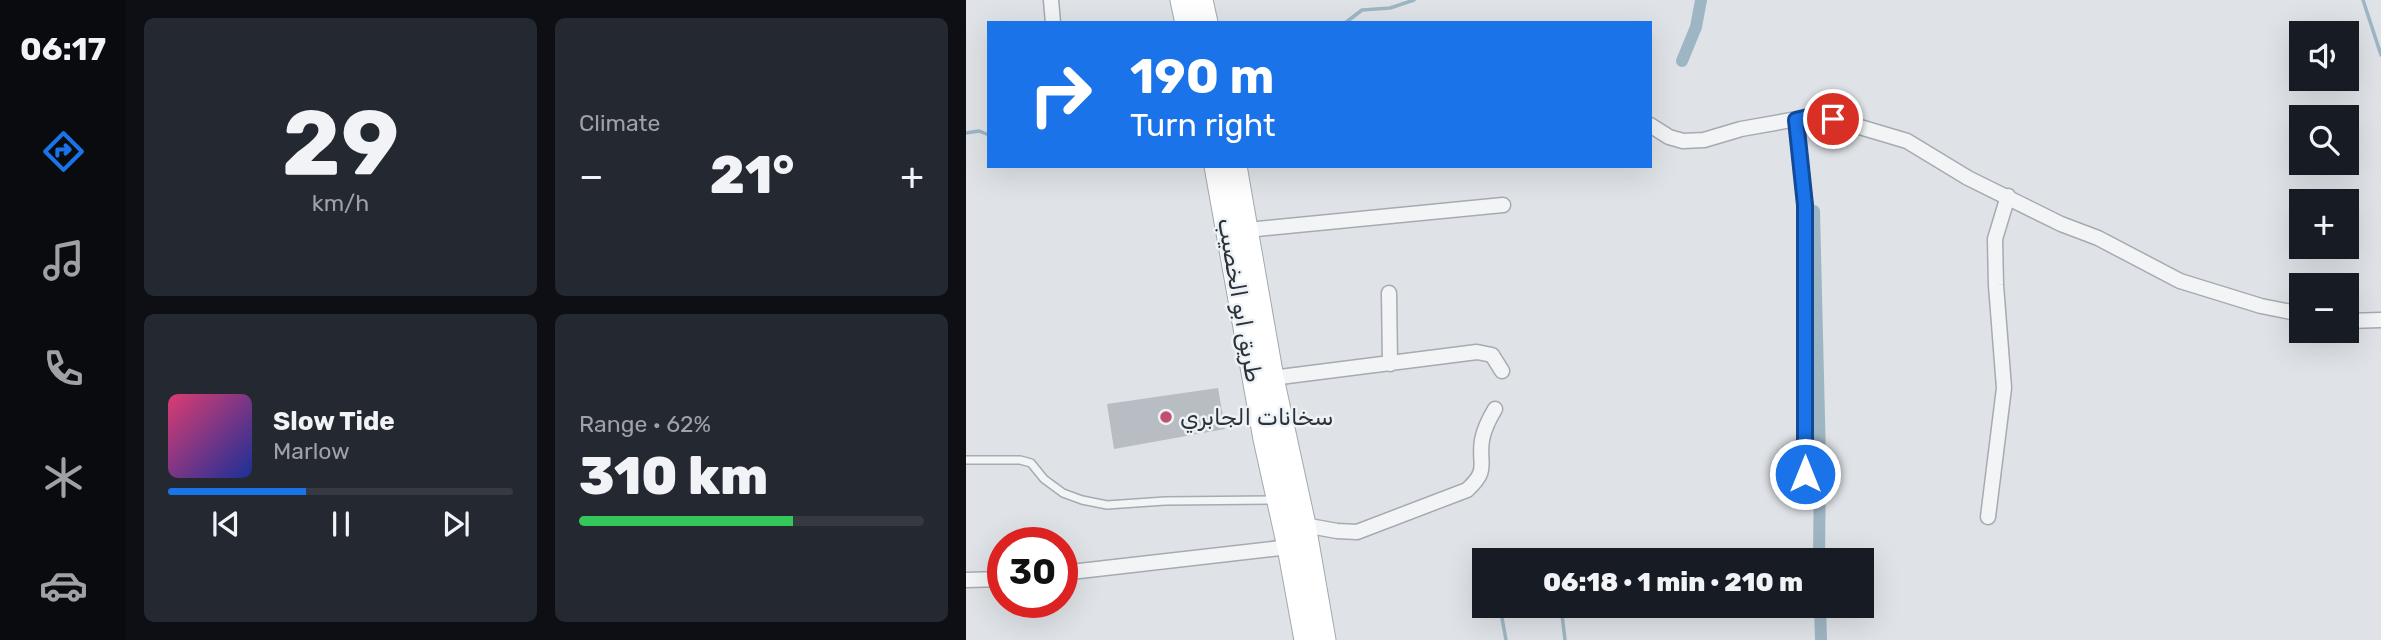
<!DOCTYPE html>
<html lang="en">
<head>
<meta charset="utf-8">
<style>
	:root { --surface:#171b24; --page:#242831; --text:#f1f3f6; --muted:#9ea1a6; --line:#363941; --accent:#1a73e8 }
	body { margin:0; font-family:Rubik,Cairo,sans-serif; background:var(--page); color:var(--text); height:100vh; display:flex; flex-direction:column; font-size:26px; white-space:nowrap }
	* { box-sizing:border-box; margin:0 }
	p { font-size:23px; color:var(--muted) }
	.icon { flex:none; width:38px; height:38px; fill:none; stroke:currentColor; stroke-width:2; stroke-linecap:round; stroke-linejoin:round }
	.map { position:relative; flex:1; overflow:hidden }
	.details { display:flex; flex-direction:column; gap:18px; padding:18px; background:#0d0f14; width:840px }
	.details>* { flex:none }
	.top-card { position:absolute; left:21px; top:21px; width:665px; height:147px; border-radius:0px; box-shadow:0 7px 28px #0002; background:#1a73e8; color:#fff; overflow:hidden }
	.fabs { position:absolute; left:1323px; top:21px; display:grid; gap:14px }
	.fabs a { display:grid; place-items:center; width:70px; height:70px; border-radius:0px; background:var(--surface); box-shadow:0 7px 28px #0002; font-size:35px }
	.speed { position:absolute; left:21px; top:527px; display:flex; gap:14px; font-size:35px; font-weight:700; text-align:center }
	.speed>* { display:grid; place-content:center; width:91px; height:91px; border-radius:50%; background:var(--surface); box-shadow:0 7px 28px #0002; line-height:1 }
	.speed .limit { border:10px solid #d22; background:#fff; color:#111 }
	.pin { position:absolute; display:grid; place-items:center; width:60px; height:60px; color:#fff; margin:-30px; border:4px solid #fff; border-radius:50%; box-shadow:0 2px 7px #0007 }
	.me { position:absolute; width:77px; margin:-38px; rotate:0deg; stroke-linejoin:round; filter:drop-shadow(0 0 5px #0008) }
	.turn { display:flex; align-items:center; gap:24px; height:147px; padding:0 28px; font-size:32px }
	.turn .icon { width:91px; height:91px; stroke-width:2.5 }
	.turn b { display:block; font-size:49px; line-height:60px }
	.big { font-size:52px; font-weight:800; line-height:1.1 }
	.details .widget { flex:1; display:flex; flex-direction:column; justify-content:center; gap:10px; min-width:0; padding:0 24px; border-radius:10px; background:var(--page) }
	.details .dial { align-items:center; gap:0 }
	.dial b { font-size:91px; line-height:1 }
	.song { display:flex; align-items:center; gap:21px }
	.cover { width:84px; height:84px; border-radius:10px; background:linear-gradient(135deg,hsl(340 70% 55%),hsl(230 70% 35%)) }
	.played { height:7px; border-radius:4px; background:linear-gradient(90deg,var(--accent) 40%,var(--line) 40%) }
	.keys { display:flex; justify-content:space-around; direction:ltr }
	.heat { display:flex; justify-content:space-between; align-items:center; font-size:38px; direction:ltr }
	.charge { height:10px; border-radius:5px; background:linear-gradient(90deg,#34c759 62%,var(--line) 0) }
	.details .tiles { flex:1; display:grid; gap:18px; grid-template-columns:repeat(2,1fr) }
	.trip { position:absolute; left:506px; top:548px; width:402px; height:70px; border-radius:0px; background:var(--surface); box-shadow:0 7px 28px #0002; font-weight:800; line-height:70px; text-align:center }
	main { display:flex; flex:1; min-height:0 }
	.tabs { display:flex; flex-direction:column; width:126px; justify-content:space-around; align-items:center; background:#090b0e; color:var(--muted) }
	.tabs .icon { width:49px; height:49px }
	.tabs .current { color:var(--accent) }
	.tabs b { font-size:32px; color:var(--text) }
	.map>svg:first-child { display:block }
	.lines { fill:none; stroke-linecap:round; stroke-linejoin:round }
	.stream { stroke:#9eb6c4; stroke-width:3.5 }
	.canal { stroke:#9eb6c4; stroke-width:12 }
	.building { fill:#b7bdc3 }
	.lane-casing { stroke:#a5abb1; stroke-width:10 }
	.street-casing { stroke:#a5abb1; stroke-width:17 }
	.primary-casing { stroke:#a0aab1; stroke-width:25 }
	.lane { stroke:#f2f4f6; stroke-width:7 }
	.street { stroke:#f2f4f6; stroke-width:14 }
	.primary { stroke:#fff; stroke-width:23 }
	.route-casing { stroke:#114b97; stroke-width:18 }
	.route { stroke:#1a73e8; stroke-width:12 }
	.poi-dot { fill:#c05072; stroke:#eef2f5; stroke-width:2.5 }
	.labels { text-anchor:middle; stroke-width:5; stroke-linejoin:round; paint-order:stroke }
	.street-label { font-size:23px; fill:#2a333d; stroke:#eef2f5 }
	.poi-label { font-size:23px; fill:#2a333d; stroke:#eef2f5; text-anchor:start }
</style>
</head>
<body>
<main>
<nav class="tabs">
<b>06:17</b>
<svg class="icon current" aria-label="directions" viewBox="0 0 24 24"><path d="M12 3l9 9-9 9-9-9zM9 14v-3h6M13 9l2 2-2 2"/></svg>
<svg class="icon" aria-label="music" viewBox="0 0 24 24"><path d="M9 18V5l10-2v13"/><circle cx="6" cy="18" r="3"/><circle cx="16" cy="16" r="3"/></svg>
<svg class="icon" aria-label="phone" viewBox="0 0 24 24"><path d="M5 4h4l2 5-3 2q2 4 5 5l2-3 5 2v4C11 20 4 13 5 4z"/></svg>
<svg class="icon" aria-label="climate" viewBox="0 0 24 24"><path d="M12 3v18M4 7l16 10M4 17L20 7"/></svg>
<svg class="icon" aria-label="car" viewBox="0 0 24 24"><path d="M5 17H2v-5l4-1 3-4h7l3 4 3 1v5h-3M9 17h6M6 11h13"/><circle cx="7" cy="17" r="2"/><circle cx="17" cy="17" r="2"/></svg>
</nav>
<section class="details">
<div class="tiles">
<div class="widget dial"><b>29</b><p>km/h</p></div>
<div class="widget"><p>Climate</p>
<div class="heat"><a>−</a><b class="big">21°</b><a>+</a></div>
</div>
<div class="widget">
<div class="song"><i class="cover"></i><div><b>Slow Tide</b><p>Marlow</p></div></div>
<div class="played"></div>
<div class="keys"><svg class="icon" aria-label="previous" viewBox="0 0 24 24"><path d="M18 5L8 12l10 7zM5 5v14"/></svg><svg class="icon" aria-label="pause" viewBox="0 0 24 24"><path d="M8 5v14M16 5v14"/></svg><svg class="icon" aria-label="next" viewBox="0 0 24 24"><path d="M6 5l10 7-10 7zM19 5v14"/></svg></div>
</div>
<div class="widget"><p>Range · 62%</p><b class="big">310 km</b><div class="charge"></div></div>
</div>
</section>
<div class="map">
<svg width="1415" height="640" viewBox="0 0 1415 640">
	<rect width="100%" height="100%" fill="#dfe3e7"/>
	<g class="lines">
		<!-- stream -->
		<path class="stream" d="M1397,0L1415,55
			M379,23L396,10L424,8L448,0
			M0,133L13,131L23,135
			M595,606L599,640
			M534,607L540,640"/>
		<!-- canal -->
		<path class="canal" d="M716,61L730,27L735,0
			M848,211L854,459L853,560
			M854,606L855,640"/>
	</g>
	<!-- building -->
	<path class="building" d="M252,388L259,429L148,449L141,404Z"/>
	<g class="lines">
		<!-- lane casing -->
		<g class="lane-casing">
			<path id="lane" d="M0,460H54L65,463L78,479L97,493L116,500L141,505L199,501L310,500"/>
		</g>
		<!-- street casing -->
		<g class="street-casing">
			<path id="street" d="M85,0L87,23
				M830,120L839,205V474
				M684,125L703,137L717,141L738,140L775,129L842,117L867,119L941,141L1002,178L1095,224L1132,238L1214,281L1295,306L1335,314
				M281,230L537,205
				M423,293L424,364
				M1381,321L1415,320
				M306,378L511,352L526,355L536,371
				M1022,517L1038,388L1030,285L1029,239L1042,196
				M338,525L371,531L391,532L501,490C524,469 512,465 516,440C518,429 523,419 529,409
				M96,573L323,547
				M0,580L37,579"/>
		</g>
		<!-- primary casing -->
		<g class="primary-casing">
			<path id="primary" d="M216,0L221,23
				M235,0L240,23
				M250,166L299,439L323,547L340,640
				M269,166L306,378L338,525L358,640"/>
		</g>
		<!-- lane -->
		<use href="#lane" class="lane"/>
		<!-- street -->
		<use href="#street" class="street"/>
		<!-- primary -->
		<use href="#primary" class="primary"/>
	</g>
	<g class="lines">
		<!-- route casing -->
		<g class="route-casing">
			<path id="route" d="M839,474V205L830,120L842,117L867,119"/>
		</g>
		<!-- route -->
		<use href="#route" class="route"/>
	</g>
	<!-- markers -->
	<circle class="poi-dot" cx="200" cy="417" r="7"/>
	<g class="labels">
		<!-- street labels -->
		<g class="street-label">
			<text transform="translate(274 300) rotate(80)" y="8">طريق ابو الخصيب</text>
		</g>
		<!-- poi labels -->
		<g class="poi-label">
			<text x="214" y="425">سخانات الجابري</text>
		</g>
	</g>
</svg>
<div class="fabs">
<a><svg class="icon" aria-label="sound" viewBox="0 0 24 24"><path d="M4 9h4l5-4v14l-5-4H4zM17 9q2 3 0 6"/></svg></a>
<a><svg class="icon" aria-label="search" viewBox="0 0 24 24"><circle cx="10" cy="10" r="6"/><path d="M15 15l6 6"/></svg></a>
<a>+</a>
<a>−</a>
</div>
<div class="speed"><div class="limit">30</div></div>
<div class="pin" style="left:867px;top:119px;background:#d93025"><svg class="icon" aria-label="arrive" viewBox="0 0 24 24"><path d="M6 21V4h12l-3 4 3 4H6"/></svg></div>
<svg class="me" style="left:839px;top:474px" viewBox="-20 -20 40 40"><circle r="17" fill="#1a73e8" stroke="#fff" stroke-width="3"/><path d="M0-11L8 9 0 5-8 9z" fill="#fff"/></svg>
<div class="trip">06:18 · 1 min · 210 m</div>
<div class="top-card">
<div class="turn"><svg class="icon" aria-label="right" viewBox="0 0 24 24"><path d="M7 20v-9h11M14 6l5 5-5 5"/></svg><div><b>190 m</b>Turn right</div></div>
</div>
</div>
</main>
</body>
</html>
